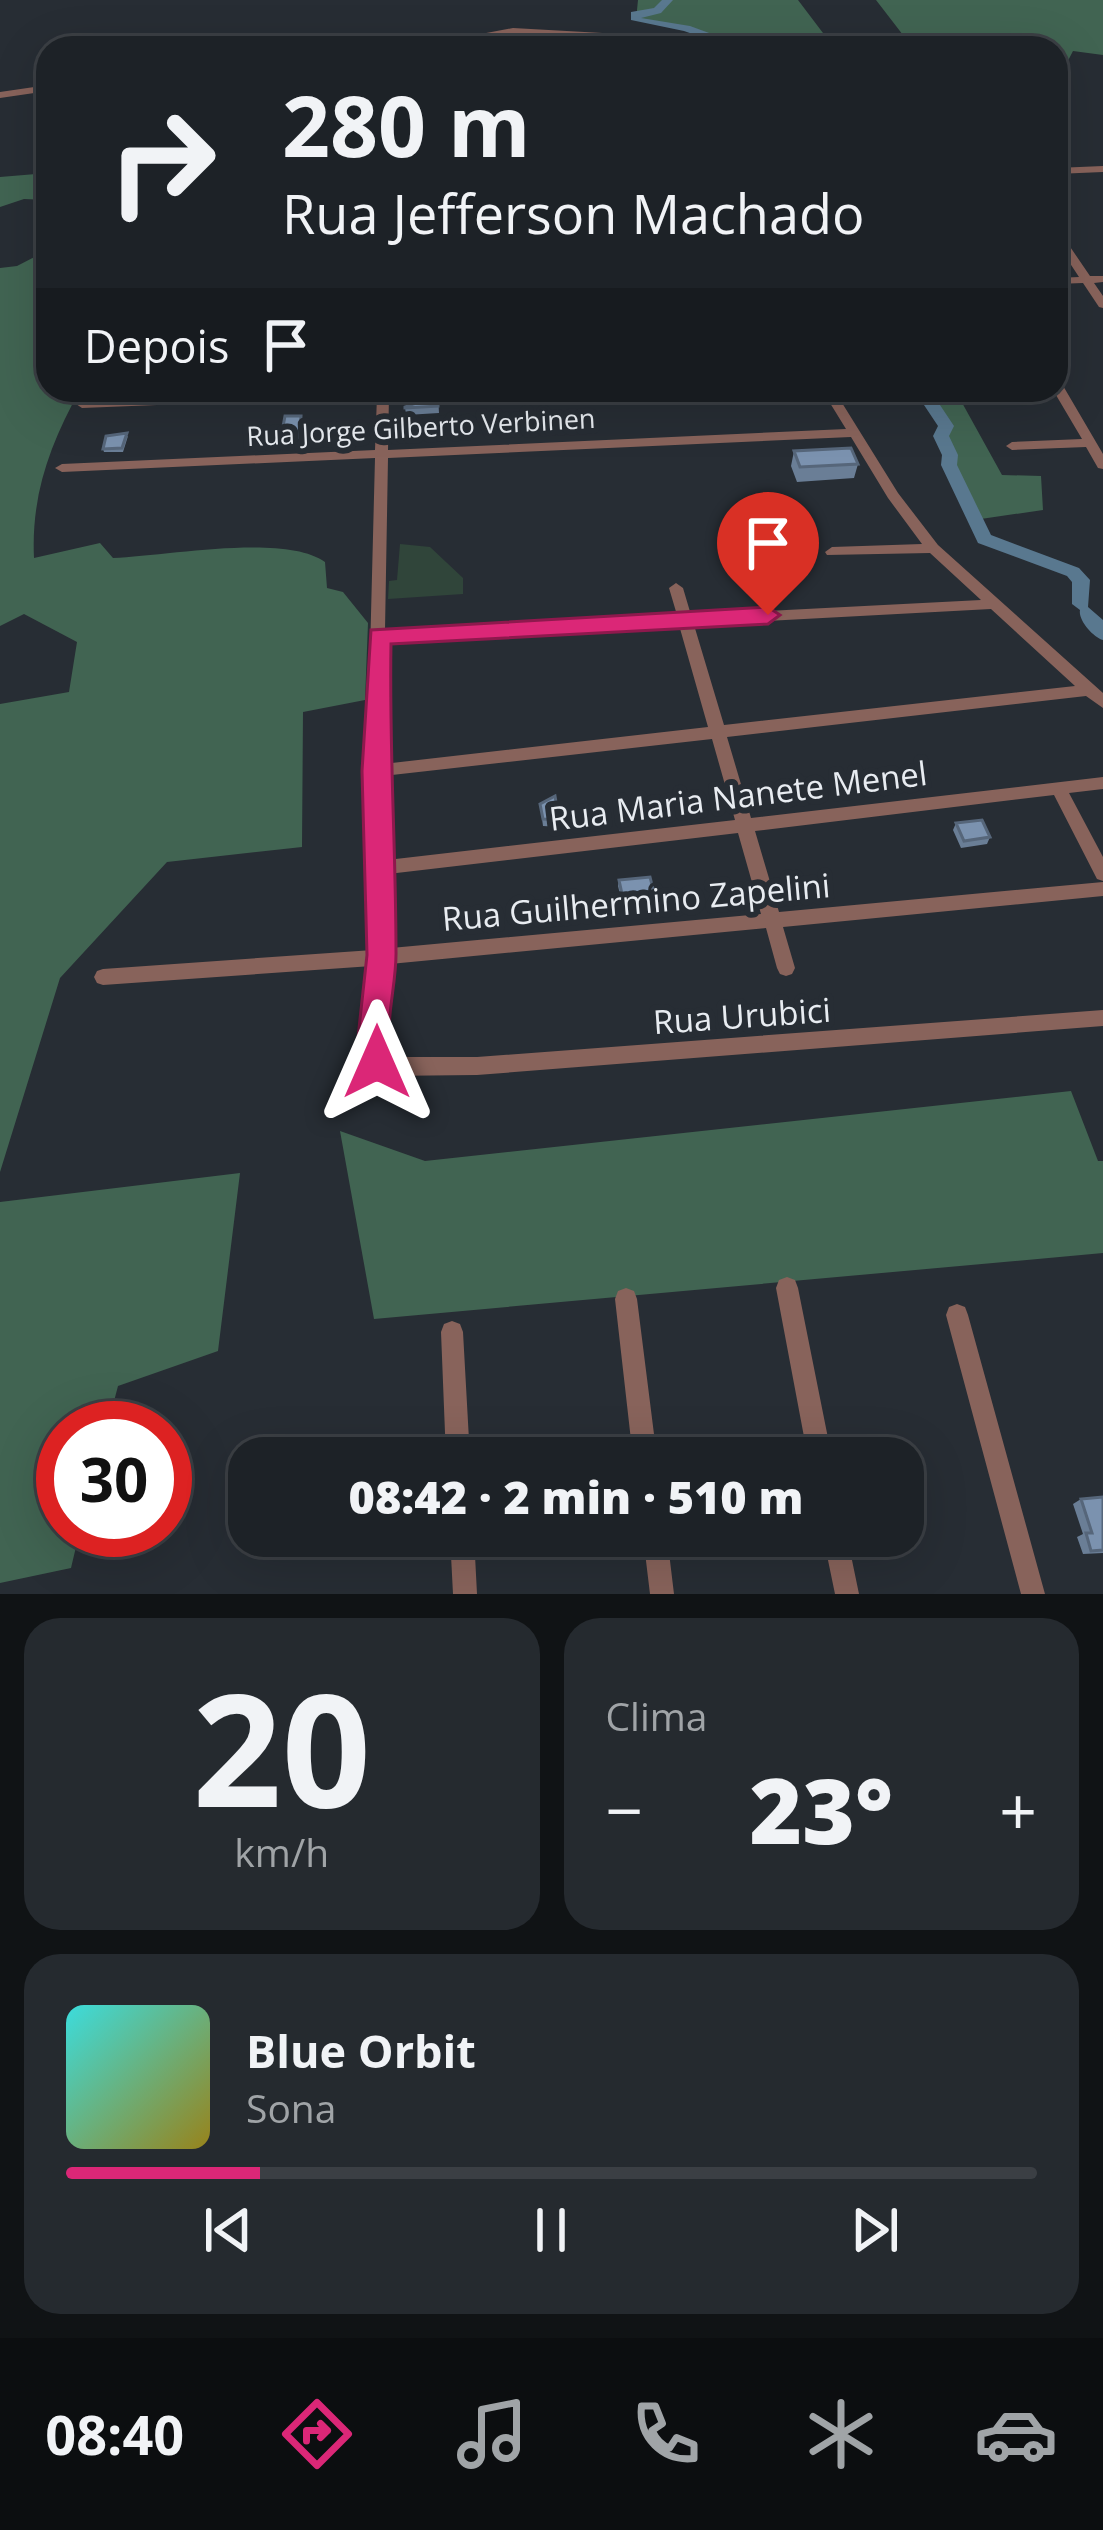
<!DOCTYPE html>
<html lang="pt">
<head>
<meta charset="utf-8">
<style>
	:root { --surface:#1d2227; --page:#252a2f; --text:#f1f3f6; --muted:#a0a4a7; --line:#3b3f44; --accent:#db2777 }
	body { margin:0; font-family:"Open Sans",sans-serif; background:var(--page); color:var(--text); height:100vh; display:flex; flex-direction:column; font-size:45px; white-space:nowrap }
	* { box-sizing:border-box; margin:0 }
	p { font-size:39px; color:var(--muted) }
	.icon { flex:none; width:66px; height:66px; fill:none; stroke:currentColor; stroke-width:2; stroke-linecap:round; stroke-linejoin:round }
	.map { position:relative; height:1594px; overflow:hidden }
	.drawer { display:flex; flex-direction:column; gap:24px; padding:24px; background:#101315; flex:1 }
	.drawer>* { flex:none }
	.hud { position:absolute; left:36px; top:36px; width:1032px; height:366px; border-radius:36px; box-shadow:0 12px 48px #0002,0 0 0 3px var(--line); background:#1d2227; color:var(--text); overflow:hidden }
	.speed { position:absolute; left:36px; top:1401px; display:flex; gap:24px; font-size:60px; font-weight:700; text-align:center }
	.speed>* { display:grid; place-content:center; width:156px; height:156px; border-radius:50%; background:var(--surface); box-shadow:0 12px 48px #0002,0 0 0 3px var(--line); line-height:1 }
	.speed .limit { border:18px solid #d22; background:#fff; color:#111 }
	.pin { position:absolute; display:grid; place-items:center; width:102px; height:102px; color:#fff; margin:-123px -51px; border-radius:50% 50% 50% 0; rotate:-45deg; box-shadow:0 0 12px #0007 }
	.pin .icon { rotate:45deg }
	.me { position:absolute; width:132px; margin:-66px; rotate:0deg; stroke-linejoin:round; filter:drop-shadow(0 0 9px #0008) }
	.turn { display:flex; align-items:center; gap:42px; height:252px; padding:0 48px; font-size:54px }
	.turn .icon { width:156px; height:156px; stroke-width:2.5 }
	.turn b { display:block; font-size:84px; line-height:102px }
	.then { display:flex; align-items:center; height:114px; padding:0 48px; background:#0003; gap:24px; font-size:45px }
	.big { font-size:90px; font-weight:800; line-height:1.1 }
	.drawer .widget { flex:1; display:flex; flex-direction:column; justify-content:center; gap:18px; min-width:0; padding:0 42px; border-radius:36px; background:var(--page) }
	.drawer .dial { align-items:center; gap:0 }
	.dial b { font-size:156px; line-height:1 }
	.song { display:flex; align-items:center; gap:36px }
	.cover { width:144px; height:144px; border-radius:18px; background:linear-gradient(135deg,hsl(180 70% 55%),hsl(50 70% 35%)) }
	.played { height:12px; border-radius:6px; background:linear-gradient(90deg,var(--accent) 20%,var(--line) 20%) }
	.keys { display:flex; justify-content:space-around; direction:ltr }
	.heat { display:flex; justify-content:space-between; align-items:center; font-size:66px; direction:ltr }
	.drawer .tiles { flex:1; display:grid; gap:24px; grid-template-columns:1fr 1fr }
	.widget:last-child { grid-column:span 2 }
	.trip { position:absolute; left:228px; top:1437px; width:696px; height:120px; border-radius:36px; background:var(--surface); box-shadow:0 12px 48px #0002,0 0 0 3px var(--line); font-weight:800; line-height:120px; text-align:center }
	.tabs { display:flex; height:192px; justify-content:space-around; align-items:center; background:#0c0e10; color:var(--muted) }
	.tabs .icon { width:84px; height:84px }
	.tabs .selected { color:var(--accent) }
	.tabs b { font-size:54px; color:var(--text) }
	.map>svg:first-child { display:block }
	.green { fill:#30453a }
	.forest { fill:#416452 }
	.lines { fill:none; stroke-linecap:round; stroke-linejoin:round }
	.river { fill:#59788f; fill-rule:evenodd }
	.minor { fill:#88635b; fill-rule:evenodd }
	.wall { fill:#6a7e96 }
	.building { fill:#7b92af; stroke:#56667a; stroke-width:3 }
	.route { fill:#db2777; stroke:#8e194d; stroke-width:3 }
	.labels { text-anchor:middle; stroke-width:12; stroke-linejoin:round; paint-order:stroke }
	.far-street-label { font-size:27px; fill:#e8ecf1; stroke:#272d34 }
	.street-label { font-size:33px; fill:#e8ecf1; stroke:#272d34 }
</style>
</head>
<body>
<div class="map">
<svg width="1103" height="1594" viewBox="0 0 1103 1594">
	<rect width="100%" height="100%" fill="#272d34"/>
	<!-- green -->
	<path class="green" d="M400,544L430,547L463,578V594L388,599L389,581L397,580Z"/>
	<!-- forest -->
	<path class="forest" d="M638,0H798L823,33L739,44L686,28L636,20Z
		M876,0H1103V55L1073,51L1056,84V48H913Z
		M48,173V200L24,199L0,207V177Z
		M48,250V390H80C50,444 31,495 34,558L100,543L113,558C166,556 285,533 325,562L327,588L343,592L368,623L365,700L303,712L302,847L167,862L60,978L0,1172V704L69,692L77,642L24,614L0,626V268L17,266Z
		M922,390H955L1002,475L1041,476L1043,510L974,520C961,492 954,462 941,436L946,426Z
		M1071,1091L1098,1161H1103V1253L374,1319L340,1131L425,1161Z
		M240,1173L218,1351L118,1386L107,1428H63V1530H80L71,1568L0,1583V1202Z"/>
	<g class="lines">
		<!-- river -->
		<path class="river" d="M662,0H673L661,13L641,18L690,26L750,48H733L684,31L631,20V12L654,8Z
			M914,390H930L954,426L949,436L958,455L957,465L991,535L1079,568L1090,580L1088,607L1103,620V640C1093,637 1078,620 1080,610L1072,604V582L1067,576L978,543L941,465L942,455L933,436L938,426Z"/>
		<!-- minor -->
		<path class="minor" d="M513,28L656,36L706,48H689L656,42L513,34L427,48H407Z
			M48,85V91L0,98V92Z
			M1103,166V172L1056,174V168Z
			M1056,231L1060,232L1090,276H1103V282L1094,283L1103,296V308L1099,307L1083,283L1056,284V278L1079,277L1056,242Z
			M1056,380L1062,384L1103,454V469L1098,468L1086,447L1012,450L1006,446L1012,442L1082,439L1053,390H1056Z
			M333,390H429L423,394L389,395L388,450L846,429L822,390H834L898,493L938,545L1103,693V708L1086,696L727,737L751,818L1103,777V789L1069,793L1103,857V881L1097,879L1054,795L755,831L779,912L1103,882V896L783,927L795,968L792,974L786,976L780,974L777,968L766,928L390,964L383,1047L385,1057H477L1103,1010V1026L477,1075L384,1076L370,1068L363,1047L372,966L103,985L97,983L94,977L97,971L103,969L373,950L367,771L375,458L62,472L55,468L62,464L375,450L377,396L82,408L76,404L82,400ZM851,437L888,498L922,544L832,547L825,552L827,555L930,553L981,600L691,615L683,588L676,583L669,588L677,615L385,630L388,458ZM991,609L1075,686L724,725L694,625ZM679,625L708,727L383,764L385,641ZM712,739L735,820L387,860L383,776ZM738,833L761,914L391,948L388,874Z
			M787,1277L795,1280L798,1288L832,1458H808L776,1288L779,1280Z
			M626,1288L634,1291L637,1299L657,1458H633L615,1299L618,1291Z
			M957,1304L965,1307L968,1315L1045,1594H1021L946,1315L949,1307Z
			M452,1321L460,1324L463,1332L470,1458H446L441,1332L444,1324Z
			M450,1536H474L477,1594H453Z
			M643,1536H667L674,1594H650Z
			M823,1536H847L859,1594H835Z"/>
	</g>
	<!-- wall -->
	<path class="wall" d="M438,395L439,413L406,415L405,407Z
		M302,424L301,439L284,440L282,432Z
		M128,436L123,452H104L103,449Z
		M794,451L858,464L854,478L797,482L791,466Z
		M540,804L559,820V827L543,826Z
		M956,823L990,837L987,844L961,848L953,830Z
		M619,880L657,905L656,912L625,915L618,886Z
		M1103,1497V1553L1083,1554L1077,1537L1083,1534L1073,1504L1081,1499Z"/>
	<!-- building -->
	<path class="building" d="M438,395V406L405,408V407Z
		M285,416H301L300,431L282,432Z
		M127,433L122,448L103,449L106,436Z
		M851,448L858,464L800,467L794,451Z
		M555,796L559,820L543,819L540,804Z
		M982,820L990,837L964,841L956,823Z
		M650,877L657,905L625,908L619,880Z
		M1103,1497V1550L1091,1551L1086,1533H1092L1081,1499Z"/>
	<!-- route -->
	<path class="route" d="M768,607L780,615L768,624L391,644C389,747 396,849 396,951C397,987 382,1027 393,1062L389,1072L377,1077L366,1072L357,1047L367,955L362,771L371,630Z"/>
	<g class="labels">
		<!-- far-street labels -->
		<g class="far-street-label">
			<text transform="translate(421 428) rotate(-3)" y="9">Rua Jorge Gilberto Verbinen</text>
		</g>
		<!-- street labels -->
		<g class="street-label">
			<text transform="translate(738 796) rotate(-7)" y="12">Rua Maria Nanete Menel</text>
			<text transform="translate(636 902) rotate(-5)" y="12">Rua Guilhermino Zapelini</text>
			<text transform="translate(742 1016) rotate(-4)" y="12">Rua Urubici</text>
		</g>
	</g>
</svg>
<div class="speed"><div class="limit">30</div></div>
<div class="pin" style="left:768px;top:615px;background:#d93025"><svg class="icon" aria-label="arrive" viewBox="0 0 24 24"><path d="M6 21V4h12l-3 4 3 4H6"/></svg></div>
<svg class="me" style="left:377px;top:1062px" viewBox="-20 -20 40 40"><path d="M0-17L14 15 0 8-14 15z" fill="#db2777" stroke="#fff" stroke-width="4"/></svg>
<div class="trip">08:42 · 2 min · 510 m</div>
<div class="hud">
<div class="turn"><svg class="icon" aria-label="right" viewBox="0 0 24 24"><path d="M7 20v-9h11M14 6l5 5-5 5"/></svg><div><b>280 m</b>Rua Jefferson Machado</div></div>
<div class="then">Depois<svg class="icon" aria-label="arrive" viewBox="0 0 24 24"><path d="M6 21V4h12l-3 4 3 4H6"/></svg></div>
</div>
</div>
<section class="drawer">
<div class="tiles">
<div class="widget dial"><b>20</b><p>km/h</p></div>
<div class="widget"><p>Clima</p>
<div class="heat"><a>−</a><b class="big">23°</b><a>+</a></div>
</div>
<div class="widget">
<div class="song"><i class="cover"></i><div><b>Blue Orbit</b><p>Sona</p></div></div>
<div class="played"></div>
<div class="keys"><svg class="icon" aria-label="previous" viewBox="0 0 24 24"><path d="M18 5L8 12l10 7zM5 5v14"/></svg><svg class="icon" aria-label="pause" viewBox="0 0 24 24"><path d="M8 5v14M16 5v14"/></svg><svg class="icon" aria-label="next" viewBox="0 0 24 24"><path d="M6 5l10 7-10 7zM19 5v14"/></svg></div>
</div>
</div>
</section>
<nav class="tabs">
<b>08:40</b>
<svg class="icon selected" aria-label="directions" viewBox="0 0 24 24"><path d="M12 3l9 9-9 9-9-9zM9 14v-3h6M13 9l2 2-2 2"/></svg>
<svg class="icon" aria-label="music" viewBox="0 0 24 24"><path d="M9 18V5l10-2v13"/><circle cx="6" cy="18" r="3"/><circle cx="16" cy="16" r="3"/></svg>
<svg class="icon" aria-label="phone" viewBox="0 0 24 24"><path d="M5 4h4l2 5-3 2q2 4 5 5l2-3 5 2v4C11 20 4 13 5 4z"/></svg>
<svg class="icon" aria-label="climate" viewBox="0 0 24 24"><path d="M12 3v18M4 7l16 10M4 17L20 7"/></svg>
<svg class="icon" aria-label="car" viewBox="0 0 24 24"><path d="M5 17H2v-5l4-1 3-4h7l3 4 3 1v5h-3M9 17h6M6 11h13"/><circle cx="7" cy="17" r="2"/><circle cx="17" cy="17" r="2"/></svg>
</nav>
</body>
</html>
